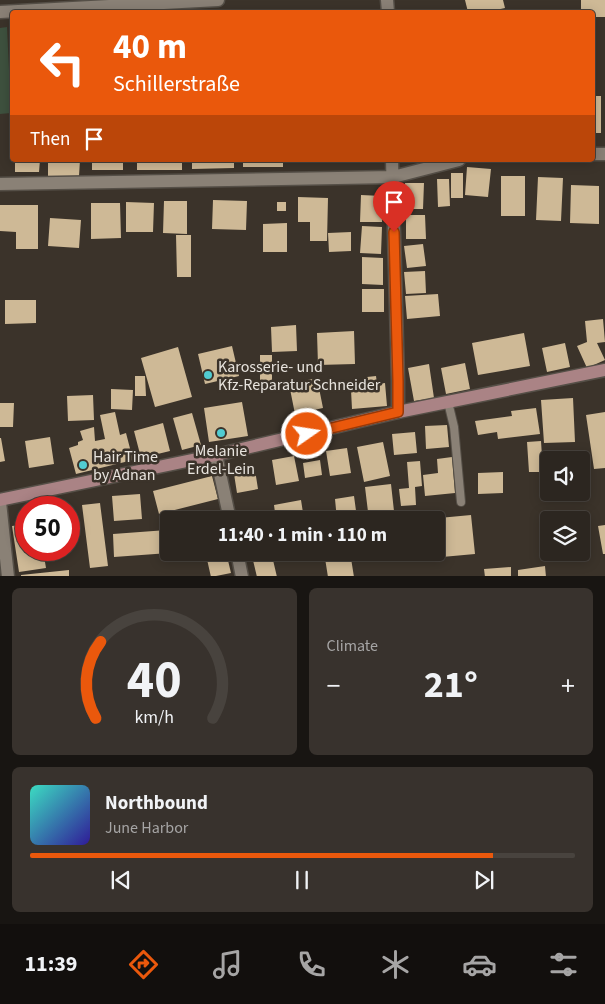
<!DOCTYPE html>
<html lang="en">
<head>
<meta charset="utf-8">
<style>
	:root { --surface:#2c2620; --page:#38322d; --text:#f1f3f6; --muted:#a6a5a5; --line:#48433e; --accent:#ea580c }
	body { margin:0; font-family:"Source Sans 3",sans-serif; background:var(--page); color:var(--text); height:100vh; display:flex; flex-direction:column; font-size:19px; white-space:nowrap }
	* { box-sizing:border-box; margin:0 }
	p { font-size:16px; color:var(--muted) }
	.icon { flex:none; width:28px; height:28px; fill:none; stroke:currentColor; stroke-width:2; stroke-linecap:round; stroke-linejoin:round }
	.map { position:relative; height:576px; overflow:hidden }
	.panel { display:flex; flex-direction:column; gap:12px; padding:12px; background:#181512; flex:1 }
	.panel>* { flex:none }
	.guide { position:absolute; left:10px; top:10px; width:585px; height:152px; border-radius:5px; box-shadow:0 2px 12px #0003,0 0 0 1px var(--line); background:#ea580c; color:#fff; overflow:hidden }
	.fabs { position:absolute; left:540px; top:451px; display:grid; gap:10px }
	.fabs a { display:grid; place-items:center; width:50px; height:50px; border-radius:5px; background:var(--surface); box-shadow:0 2px 12px #0003,0 0 0 1px var(--line); font-size:25px }
	.speed { position:absolute; left:15px; top:496px; display:flex; gap:10px; font-size:25px; font-weight:700; text-align:center }
	.speed>* { display:grid; place-content:center; width:65px; height:65px; border-radius:50%; background:var(--surface); box-shadow:0 2px 12px #0003,0 0 0 1px var(--line); line-height:1 }
	.speed .limit { border:8px solid #d22; background:#fff; color:#111 }
	.pin { position:absolute; display:grid; place-items:center; width:42px; height:42px; color:#fff; margin:-51px -21px; border-radius:50% 50% 50% 0; rotate:-45deg; box-shadow:0 0 5px #0007 }
	.pin .icon { rotate:45deg }
	.me { position:absolute; width:55px; margin:-28px; rotate:77deg; stroke-linejoin:round; filter:drop-shadow(0 0 4px #0008) }
	.turn { display:flex; align-items:center; gap:18px; height:105px; padding:0 20px; font-size:22px }
	.turn .icon { width:65px; height:65px; stroke-width:2.5 }
	.turn b { display:block; font-size:35px; line-height:42px }
	.then { display:flex; align-items:center; height:48px; padding:0 20px; background:#0003; gap:10px; font-size:19px }
	.big { font-size:38px; font-weight:700; line-height:1.1 }
	.panel .widget { flex:1; display:flex; flex-direction:column; justify-content:center; gap:8px; min-width:0; padding:0 18px; border-radius:8px; background:var(--page) }
	.panel .dial { align-items:center; gap:0 }
	.dial svg { height:130px; overflow:visible; fill:none; stroke:var(--line); stroke-width:7; stroke-linecap:round; text-anchor:middle }
	.dial text { fill:var(--text); stroke:none }
	.song { display:flex; align-items:center; gap:15px }
	.cover { width:60px; height:60px; border-radius:8px; background:linear-gradient(135deg,hsl(170 70% 55%),hsl(250 70% 35%)) }
	.played { height:5px; border-radius:2px; background:linear-gradient(90deg,var(--accent) 85%,var(--line) 85%) }
	.keys { display:flex; justify-content:space-around; direction:ltr }
	.heat { display:flex; justify-content:space-between; align-items:center; font-size:28px; direction:ltr }
	.panel .tiles { flex:1; display:grid; gap:12px; grid-template-columns:1fr 1fr }
	.widget:last-child { grid-column:span 2 }
	.trip { position:absolute; left:160px; top:511px; width:285px; height:50px; border-radius:5px; background:var(--surface); box-shadow:0 2px 12px #0003,0 0 0 1px var(--line); font-weight:700; line-height:50px; text-align:center }
	.tab-bar { display:flex; height:80px; justify-content:space-around; align-items:center; background:#120f0d; color:var(--muted) }
	.tab-bar .icon { width:35px; height:35px }
	.tab-bar .active { color:var(--accent) }
	.tab-bar b { font-size:22px; color:var(--text) }
	.map>svg:first-child { display:block }
	.green { fill:#3e513e }
	.building { fill:#ceb996 }
	.lines { fill:none; stroke-linecap:round; stroke-linejoin:round }
	.lane-casing { stroke:#554f47; stroke-width:10 }
	.street-casing { stroke:#554f47; stroke-width:15 }
	.secondary-casing { stroke:#554f47; stroke-width:15 }
	.lane { stroke:#8a8176; stroke-width:8 }
	.street { stroke:#8a8176; stroke-width:12 }
	.secondary { stroke:#aa8385; stroke-width:12 }
	.route-casing { stroke:#983908; stroke-width:12 }
	.route { stroke:#ea580c; stroke-width:9 }
	.poi-dot { fill:#51ccd1; stroke:#3b332a; stroke-width:2 }
	.labels { text-anchor:middle; stroke-width:5; stroke-linejoin:round; paint-order:stroke }
	.poi-label { font-size:16px; fill:#e8e4de; stroke:#3b332a; text-anchor:start }
</style>
</head>
<body>
<div class="map">
<svg width="605" height="577" viewBox="0 0 605 577">
	<rect width="100%" height="100%" fill="#3b332a"/>
	<!-- green -->
	<path class="green" d="M7,27L11,113L0,114V28Z"/>
	<!-- building -->
	<path class="building" d="M465,0H503L505,8L487,12H468Z
		M581,0H605V17H592V12H581Z
		M592,96H601V133H592Z
		M15,160H40L39,172H15Z
		M48,160H80L79,176H48Z
		M92,160H123V170H92Z
		M137,160H182V170H137Z
		M192,160H234V168L192,169Z
		M243,160H283V167H243Z
		M296,160H338V163H296Z
		M467,167L491,169L488,197L465,195Z
		M451,173H463V198H451Z
		M501,176H525V216H501Z
		M538,177L563,178L561,221L536,220Z
		M437,179H449L450,206L438,207Z
		M405,183H424L423,209H404Z
		M571,185L599,186V224L570,223Z
		M361,195L382,196V222H360Z
		M298,197L328,198L327,241H310V222H298Z
		M213,200L247,201L246,230L212,229Z
		M164,201H187V234L163,233Z
		M126,202L154,203L153,232H126Z
		M277,202H286V211H277Z
		M91,203H120L121,238L91,239Z
		M0,205H38V249H16V232L0,231Z
		M406,215H425L426,239H406Z
		M50,218L81,220L79,248L48,246Z
		M287,223V252H263V224Z
		M362,226L382,227L381,254L360,253Z
		M351,232V251L329,252L328,233Z
		M176,235H191V277H177Z
		M423,244L426,266L407,268L404,246Z
		M362,257L383,258V285L362,284Z
		M425,271L426,293L406,294L404,272Z
		M362,289H384V312H362Z
		M438,294L440,316L407,319L405,296Z
		M5,300H36V323L5,324Z
		M603,319L605,342L597,343L605,360L587,368L577,346L587,342L585,321Z
		M296,325L297,351L272,352L271,327Z
		M354,331L355,364L318,365L317,333Z
		M524,333L530,366L478,375L472,343Z
		M565,343L570,367L547,372L542,348Z
		M232,346L239,376L205,384L198,354Z
		M178,347L192,397L155,407L141,358Z
		M260,355H272V389H260Z
		M465,363L470,389L446,394L441,368Z
		M429,364L434,398L414,401L408,368Z
		M135,376H145L146,396H135Z
		M376,376L377,384L385,383L387,406L352,409L351,390L368,388L367,377Z
		M317,378L323,408L295,414L289,384Z
		M111,389L133,390L132,410L111,409Z
		M93,395L94,420L68,421L67,396Z
		M573,398L575,442L544,443L541,400Z
		M242,402L248,436L209,442L204,408Z
		M0,403H14L13,427H0Z
		M536,408L540,434L498,439L497,432L478,435L475,421L512,416L511,411Z
		M115,412L120,435L126,433L133,460L76,474L69,448L78,445V442L83,440L80,431L94,427L95,441L105,439L100,415Z
		M605,412V468L594,469L586,415Z
		M192,413L201,445L182,450L173,418Z
		M163,423L170,451L141,458L134,431Z
		M447,425L449,447L426,449L425,426Z
		M415,432L417,453L394,455L392,434Z
		M50,437L54,464L29,468L25,441Z
		M0,438H1L5,461L0,462Z
		M541,441L543,472H529L527,442Z
		M383,442L390,476L364,482L357,447Z
		M347,448L351,473L330,476L326,451Z
		M577,450L578,460H549V471H547L546,453Z
		M294,456L299,481L276,485L272,460Z
		M452,457L455,493L425,496L423,475L438,473L437,459Z
		M320,460L322,475L305,478L303,463Z
		M420,461L422,486L415,487L416,505L401,506L399,489L409,488L407,462Z
		M255,470L258,489L237,493L234,474Z
		M503,472V493L478,494V473Z
		M212,476L218,499L159,514L153,491Z
		M391,484L395,520H369L365,487Z
		M140,494L142,519L114,521L112,496Z
		M354,496L357,518L337,520L335,499Z
		M301,500L304,519L276,520L274,505Z
		M100,503L108,566L90,568L82,505Z
		M75,512L80,535L69,538V513Z
		M471,515L475,554L442,557L439,518Z
		M26,524V550H43L46,568L19,572L12,526Z
		M605,525V554H603L598,526Z
		M167,530L169,553L114,557L113,534Z
		M218,552H226L231,573L211,577L206,555Z
		M251,552H287L288,556L273,560L277,577H257Z
		M324,552H350L354,577H328Z
		M545,566L546,577H518V570Z
		M511,567V577H485L484,569Z
		M69,570V577H21V575Z"/>
	<g class="lines">
		<!-- lane casing -->
		<g class="lane-casing">
			<path id="lane" d="M448,402L454,427L461,502"/>
		</g>
		<!-- street casing -->
		<g class="street-casing">
			<path id="street" d="M387,0L388,12
				M0,12L218,0
				M592,154H605
				M392,160L398,381V412
				M0,184L393,177L459,160
				M216,455L230,520
				M0,502L8,577
				M237,552L242,577"/>
		</g>
		<!-- secondary casing -->
		<g class="secondary-casing">
			<path id="secondary" d="M0,500L216,455L398,412L605,370"/>
		</g>
		<!-- lane -->
		<use href="#lane" class="lane"/>
		<!-- street -->
		<use href="#street" class="street"/>
		<!-- secondary -->
		<use href="#secondary" class="secondary"/>
	</g>
	<g class="lines">
		<!-- route casing -->
		<g class="route-casing">
			<path id="route" d="M307,434L398,412V381L394,232"/>
		</g>
		<!-- route -->
		<use href="#route" class="route"/>
	</g>
	<!-- markers -->
	<g class="poi-dot">
		<circle cx="208" cy="375" r="5"/>
		<circle cx="221" cy="433" r="5"/>
		<circle cx="83" cy="465" r="5"/>
	</g>
	<g class="labels">
		<!-- poi labels -->
		<g class="poi-label">
			<text x="218" y="372">Karosserie- und<tspan x="218" dy="18">Kfz-Reparatur Schneider</tspan></text>
			<text x="221" y="456" text-anchor="middle">Melanie<tspan x="221" dy="18">Erdel-Lein</tspan></text>
			<text x="93" y="462">Hair Time<tspan x="93" dy="18">by Adnan</tspan></text>
		</g>
	</g>
</svg>
<div class="fabs">
<a><svg class="icon" aria-label="sound" viewBox="0 0 24 24"><path d="M4 9h4l5-4v14l-5-4H4zM17 9q2 3 0 6"/></svg></a>
<a><svg class="icon" aria-label="layers" viewBox="0 0 24 24"><path d="M12 4l9 5-9 5-9-5zM3 14l9 5 9-5"/></svg></a>
</div>
<div class="speed"><div class="limit">50</div></div>
<div class="pin" style="left:394px;top:232px;background:#d93025"><svg class="icon" aria-label="arrive" viewBox="0 0 24 24"><path d="M6 21V4h12l-3 4 3 4H6"/></svg></div>
<svg class="me" style="left:307px;top:434px" viewBox="-20 -20 40 40"><circle r="17" fill="#ea580c" stroke="#fff" stroke-width="3"/><path d="M0-11L8 9 0 5-8 9z" fill="#fff"/></svg>
<div class="trip">11:40 · 1 min · 110 m</div>
<div class="guide">
<div class="turn"><svg class="icon" aria-label="left" viewBox="0 0 24 24"><path d="M17 20v-9H6M10 6l-5 5 5 5"/></svg><div><b>40 m</b>Schillerstraße</div></div>
<div class="then">Then<svg class="icon" aria-label="arrive" viewBox="0 0 24 24"><path d="M6 21V4h12l-3 4 3 4H6"/></svg></div>
</div>
</div>
<section class="panel">
<div class="tiles">
<div class="widget dial"><svg viewBox="0 0 100 80">
<path d="M14 69A42 42 0 1 1 86 69"/>
<path d="M14 69A42 42 0 0 1 17 22" stroke="#ea580c"/>
<text x="50" y="56" font-size="32" font-weight="700">40</text>
<text x="50" y="72" font-size="11">km/h</text>
</svg></div>
<div class="widget"><p>Climate</p>
<div class="heat"><a>−</a><b class="big">21°</b><a>+</a></div>
</div>
<div class="widget">
<div class="song"><i class="cover"></i><div><b>Northbound</b><p>June Harbor</p></div></div>
<div class="played"></div>
<div class="keys"><svg class="icon" aria-label="previous" viewBox="0 0 24 24"><path d="M18 5L8 12l10 7zM5 5v14"/></svg><svg class="icon" aria-label="pause" viewBox="0 0 24 24"><path d="M8 5v14M16 5v14"/></svg><svg class="icon" aria-label="next" viewBox="0 0 24 24"><path d="M6 5l10 7-10 7zM19 5v14"/></svg></div>
</div>
</div>
</section>
<nav class="tab-bar">
<b>11:39</b>
<svg class="icon active" aria-label="directions" viewBox="0 0 24 24"><path d="M12 3l9 9-9 9-9-9zM9 14v-3h6M13 9l2 2-2 2"/></svg>
<svg class="icon" aria-label="music" viewBox="0 0 24 24"><path d="M9 18V5l10-2v13"/><circle cx="6" cy="18" r="3"/><circle cx="16" cy="16" r="3"/></svg>
<svg class="icon" aria-label="phone" viewBox="0 0 24 24"><path d="M5 4h4l2 5-3 2q2 4 5 5l2-3 5 2v4C11 20 4 13 5 4z"/></svg>
<svg class="icon" aria-label="climate" viewBox="0 0 24 24"><path d="M12 3v18M4 7l16 10M4 17L20 7"/></svg>
<svg class="icon" aria-label="car" viewBox="0 0 24 24"><path d="M5 17H2v-5l4-1 3-4h7l3 4 3 1v5h-3M9 17h6M6 11h13"/><circle cx="7" cy="17" r="2"/><circle cx="17" cy="17" r="2"/></svg>
<svg class="icon" aria-label="filters" viewBox="0 0 24 24"><path d="M4 7h16M4 17h16"/><circle cx="9" cy="7" r="2"/><circle cx="15" cy="17" r="2"/></svg>
</nav>
</body>
</html>
